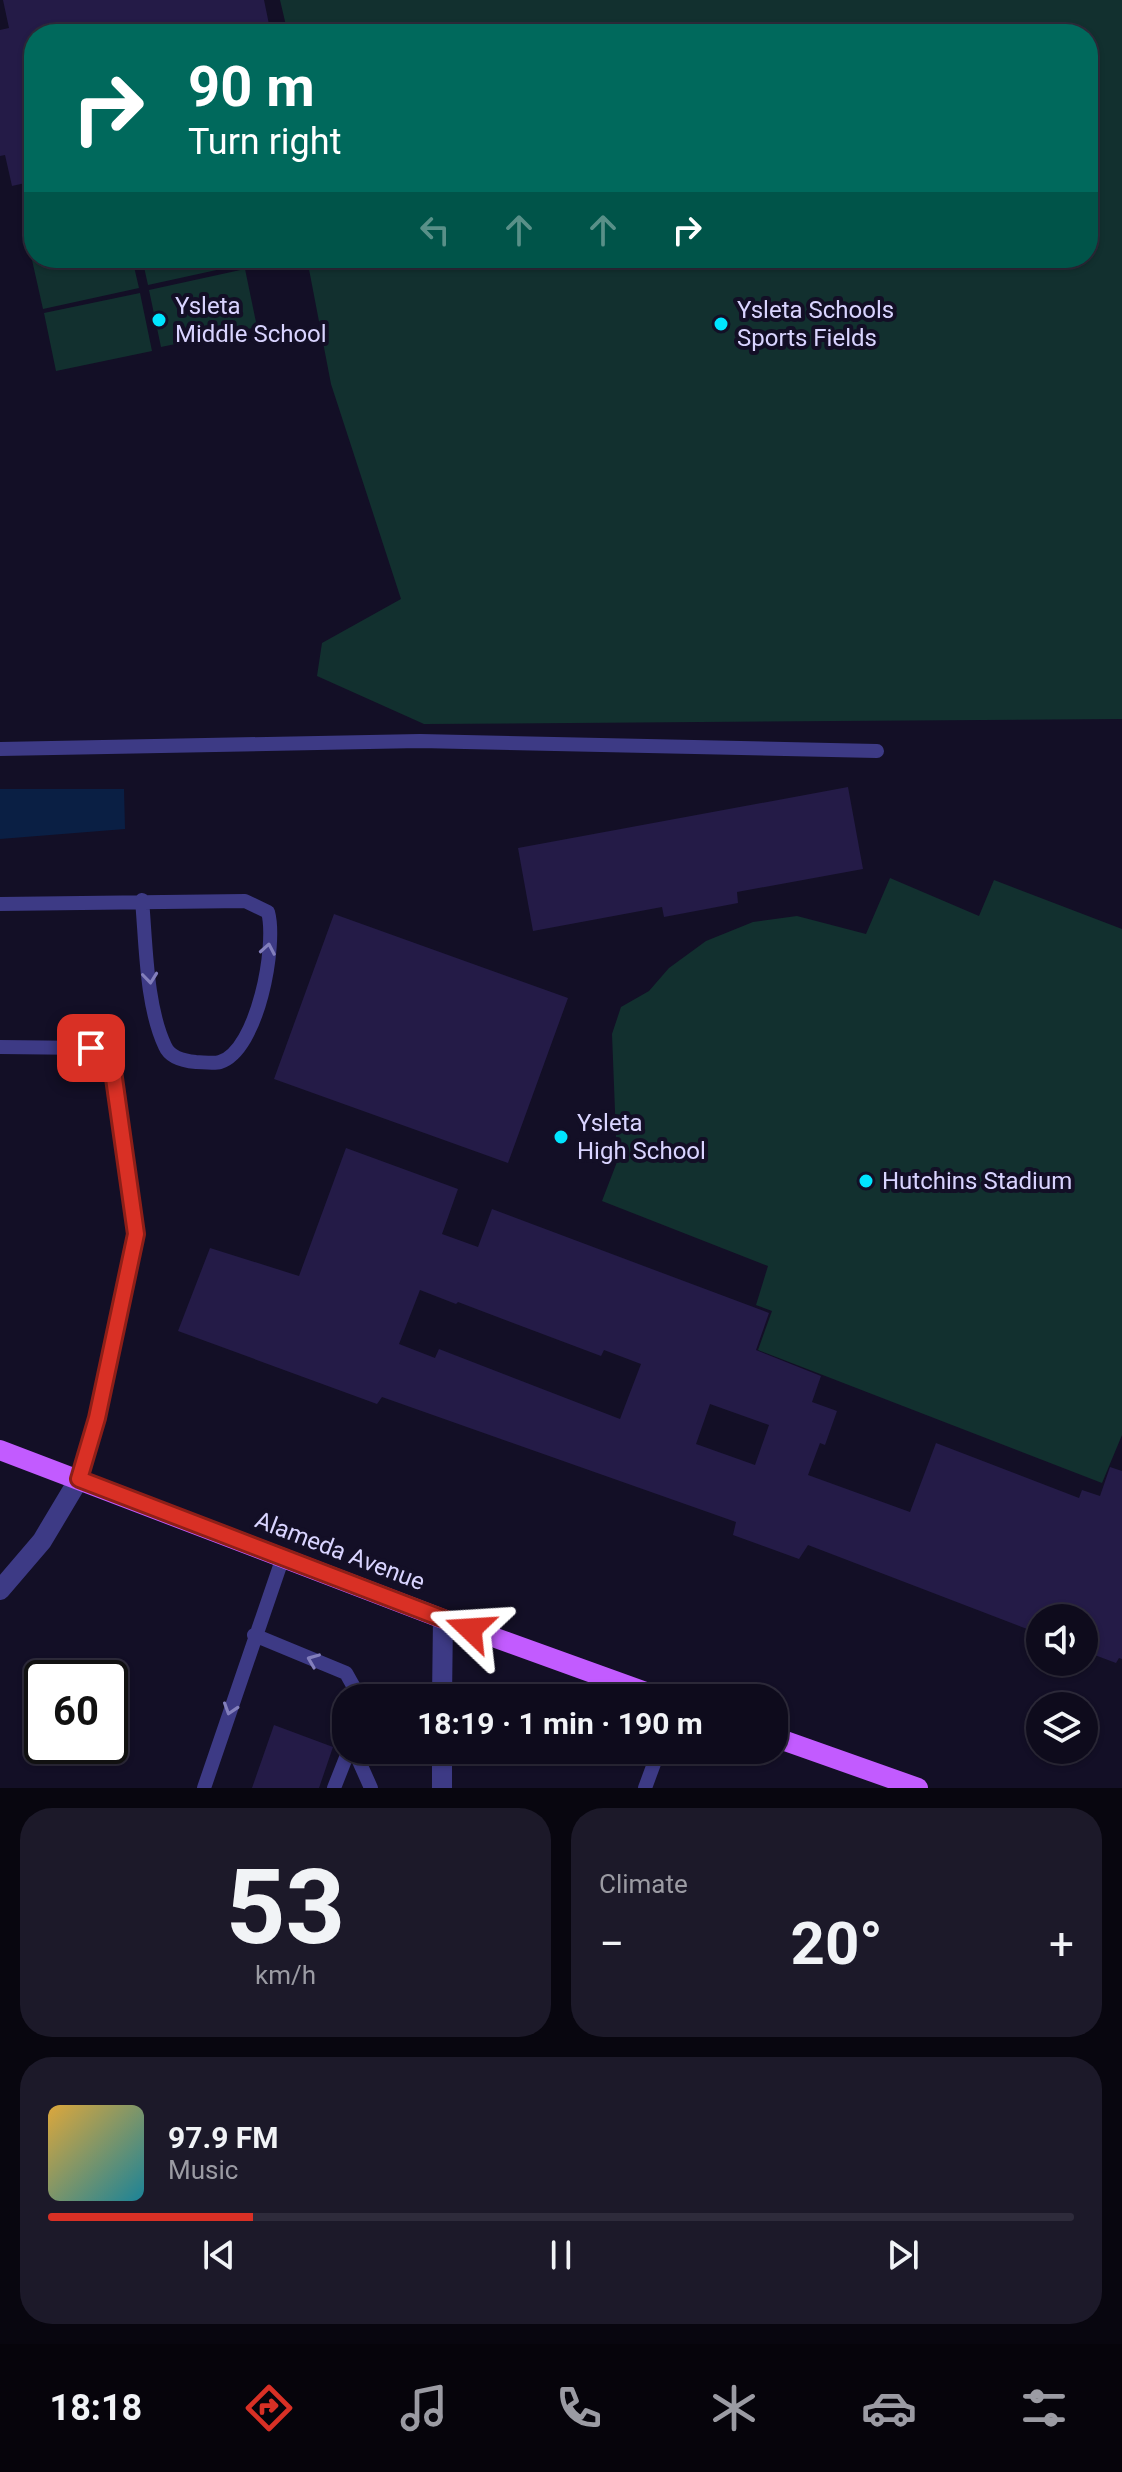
<!DOCTYPE html>
<html lang="en">
<head>
<meta charset="utf-8">
<style>
	:root { --surface:#0e0b1c; --page:#1c1929; --text:#f1f3f6; --muted:#9b9ba3; --line:#2e2b3b; --accent:#d93025 }
	body { margin:0; font-family:Roboto,sans-serif; background:var(--page); color:var(--text); height:100vh; display:flex; flex-direction:column; font-size:30px; white-space:nowrap }
	* { box-sizing:border-box; margin:0 }
	p { font-size:26px; color:var(--muted) }
	.icon { flex:none; width:44px; height:44px; fill:none; stroke:currentColor; stroke-width:2; stroke-linecap:round; stroke-linejoin:round }
	.map { position:relative; height:1788px; overflow:hidden }
	.sheet { display:flex; flex-direction:column; gap:20px; padding:20px; background:#08060f; flex:1 }
	.sheet>* { flex:none }
	.banner { position:absolute; left:24px; top:24px; width:1074px; height:244px; border-radius:32px; box-shadow:0 2px 6px #0004,0 0 0 2px var(--line); background:#00695c; color:#fff; overflow:hidden }
	.controls { position:absolute; left:1026px; top:1604px; display:grid; gap:16px }
	.controls a { display:grid; place-items:center; width:72px; height:72px; border-radius:50%; background:var(--surface); box-shadow:0 2px 6px #0004,0 0 0 2px var(--line); font-size:40px }
	.speed { position:absolute; left:24px; top:1660px; display:flex; gap:16px; font-size:40px; font-weight:700; text-align:center }
	.speed>* { display:grid; place-content:center; width:104px; height:104px; border-radius:50%; background:var(--surface); box-shadow:0 2px 6px #0004,0 0 0 2px var(--line); line-height:1 }
	.speed .limit { border:4px solid #111; border-radius:12px; background:#fff; color:#111 }
	.pin { position:absolute; display:grid; place-items:center; width:68px; height:68px; color:#fff; margin:-34px; border-radius:16px; box-shadow:0 4px 12px #0006 }
	.me { position:absolute; width:88px; margin:-44px; rotate:290deg; stroke-linejoin:round; filter:drop-shadow(0 0 6px #0008) }
	.turn { display:flex; align-items:center; gap:28px; height:168px; padding:0 32px; font-size:36px }
	.turn .icon { width:104px; height:104px; stroke-width:2.5 }
	.turn b { display:block; font-size:56px; line-height:68px }
	.lanes { display:flex; align-items:center; height:76px; padding:0 32px; background:#0003; justify-content:center; gap:40px; direction:ltr }
	.lanes .off { opacity:.35 }
	.big { font-size:60px; font-weight:700; line-height:1.1 }
	.sheet .widget { flex:1; display:flex; flex-direction:column; justify-content:center; gap:12px; min-width:0; padding:0 28px; border-radius:32px; background:var(--page) }
	.sheet .dial { align-items:center; gap:0 }
	.dial b { font-size:104px; line-height:1 }
	.song { display:flex; align-items:center; gap:24px }
	.cover { width:96px; height:96px; border-radius:12px; background:linear-gradient(135deg,hsl(40 70% 55%),hsl(190 70% 35%)) }
	.played { height:8px; border-radius:4px; background:linear-gradient(90deg,var(--accent) 20%,var(--line) 20%) }
	.keys { display:flex; justify-content:space-around; direction:ltr }
	.heat { display:flex; justify-content:space-between; align-items:center; font-size:44px; direction:ltr }
	.sheet .tiles { flex:1; display:grid; gap:20px; grid-template-columns:1fr 1fr }
	.widget:last-child { grid-column:span 2 }
	.trip { position:absolute; left:332px; top:1684px; width:456px; height:80px; border-radius:32px; background:var(--surface); box-shadow:0 2px 6px #0004,0 0 0 2px var(--line); font-weight:700; line-height:80px; text-align:center }
	.menu { display:flex; height:128px; justify-content:space-around; align-items:center; background:#06040b; color:var(--muted) }
	.menu .icon { width:56px; height:56px }
	.menu .selected { color:var(--accent) }
	.menu b { font-size:36px; color:var(--text) }
	.map>svg:first-child { display:block }
	.green { fill:#12302f }
	.water { fill:#0a1f44 }
	.building { fill:#241b47; fill-rule:evenodd }
	.lines { fill:none; stroke-linecap:round; stroke-linejoin:round }
	.service { stroke:#3d3a85; stroke-width:14 }
	.minor { stroke:#3d3a85; stroke-width:20 }
	.tertiary { stroke:#3d3a85; stroke-width:20 }
	.primary { stroke:#c25bff; stroke-width:20 }
	.oneway { stroke:#837fbc }
	.route-casing { stroke:#8d1f18; stroke-width:20 }
	.route { stroke:#d93025; stroke-width:14 }
	.poi-dot { fill:#00e5ff; stroke:#130f26; stroke-width:3 }
	.labels { text-anchor:middle; stroke-width:8; stroke-linejoin:round; paint-order:stroke }
	.poi-label { font-size:24px; fill:#d9d4ff; stroke:#130f26; text-anchor:start }
	.street-label { font-size:24px; fill:#d9d4ff; stroke:#130f26 }
</style>
</head>
<body>
<div class="map">
<svg width="1122" height="1788" viewBox="0 0 1122 1788">
	<rect width="100%" height="100%" fill="#130f26"/>
	<!-- green -->
	<path class="green" d="M280,0H1122V719L424,724L317,676L322,643L401,599L331,384L308,264L312,258H1088V34H288Z
		M30,251H34V258H132L139,288L43,309Z
		M142,258H243L244,264L148,285Z
		M245,269L257,327L161,347L149,290Z
		M140,293L152,351L56,371L44,313Z
		M890,878L979,916L994,880L1122,929V1435L1102,1483L758,1350L772,1311L756,1305L768,1266L602,1201L617,1162L612,1034L621,1007L649,991L669,968L706,941L753,922L797,916L866,934Z"/>
	<!-- water -->
	<path class="water" d="M0,789H124L125,829L0,839Z"/>
	<!-- building -->
	<path class="building" d="M3,0H264L271,34H34V181L12,186L5,155L0,156V30L9,28Z
		M848,787L863,869L737,892L738,903L664,917L662,907L533,931L518,848Z
		M334,914L568,998L508,1163L274,1079Z
		M346,1148L458,1189L442,1234L478,1247L492,1209L769,1313L756,1350L821,1376L812,1402L837,1411L825,1445L820,1443L808,1475L910,1512L936,1443L1079,1498L1082,1490L1100,1496L1110,1467L1122,1471V1659L1119,1658L1116,1663L1084,1651V1618H1040V1634L808,1545L799,1559L733,1535L736,1522L382,1397L377,1404L178,1331L210,1248L299,1276ZM420,1290L456,1304L458,1302L601,1356L604,1350L641,1364L620,1419L439,1349L435,1358L399,1344ZM710,1404L769,1425L755,1465L696,1444Z
		M274,1725L333,1747L319,1788H252Z"/>
	<g class="lines">
		<!-- service -->
		<path class="service" d="M0,749L420,741L877,751
			M0,904L245,901L268,912C277,945 258,1050 220,1062C214,1064 202,1062 196,1062C184,1061 170,1058 165,1046C146,1006 146,944 142,900
			M0,1047L91,1048L107,1056L113,1071L136,1234L97,1418L79,1479
			M254,1635L346,1673L360,1698
			M354,1750L371,1788
			M204,1788L283,1557
			M334,1788L349,1750
			M645,1788L659,1750"/>
		<!-- minor -->
		<path class="minor" d="M442,1698L443,1619
			M442,1788V1750"/>
		<!-- tertiary -->
		<path class="tertiary" d="M0,1590L42,1541L79,1479"/>
		<!-- primary -->
		<path class="primary" d="M0,1450L443,1619L662,1698
			M774,1737L918,1788"/>
	</g>
	<!-- one-way arrows -->
	<defs><path id="oneway-chevron" d="M-2-3.5L2.5 0L-2 3.5" fill="none" stroke-width="1.6" stroke-linecap="round" stroke-linejoin="round" transform="scale(2)"/></defs>
	<g class="oneway">
		<use href="#oneway-chevron" transform="translate(268 949) rotate(-80)"/>
		<use href="#oneway-chevron" transform="translate(150 978) rotate(84)"/>
		<use href="#oneway-chevron" transform="translate(313 1660) rotate(-158)"/>
		<use href="#oneway-chevron" transform="translate(230 1709) rotate(108)"/>
	</g>
	<g class="lines">
		<!-- route casing -->
		<g class="route-casing">
			<path id="route" d="M91,1048L107,1056L113,1071L136,1234L97,1418L79,1479L470,1629"/>
		</g>
		<!-- route -->
		<use href="#route" class="route"/>
	</g>
	<!-- markers -->
	<g class="poi-dot">
		<circle cx="159" cy="320" r="8"/>
		<circle cx="721" cy="324" r="8"/>
		<circle cx="561" cy="1137" r="8"/>
		<circle cx="866" cy="1181" r="8"/>
	</g>
	<g class="labels">
		<!-- poi labels -->
		<g class="poi-label">
			<text x="175" y="314">Ysleta<tspan x="175" dy="28">Middle School</tspan></text>
			<text x="737" y="318">Ysleta Schools<tspan x="737" dy="28">Sports Fields</tspan></text>
			<text x="577" y="1131">Ysleta<tspan x="577" dy="28">High School</tspan></text>
			<text x="882" y="1189">Hutchins Stadium</text>
		</g>
		<!-- street labels -->
		<g class="street-label">
			<text transform="translate(340 1551) rotate(21)" y="8">Alameda Avenue</text>
		</g>
	</g>
</svg>
<div class="controls">
<a><svg class="icon" aria-label="sound" viewBox="0 0 24 24"><path d="M4 9h4l5-4v14l-5-4H4zM17 9q2 3 0 6"/></svg></a>
<a><svg class="icon" aria-label="layers" viewBox="0 0 24 24"><path d="M12 4l9 5-9 5-9-5zM3 14l9 5 9-5"/></svg></a>
</div>
<div class="speed"><div class="limit">60</div></div>
<div class="pin" style="left:91px;top:1048px;background:#d93025"><svg class="icon" aria-label="arrive" viewBox="0 0 24 24"><path d="M6 21V4h12l-3 4 3 4H6"/></svg></div>
<svg class="me" style="left:470px;top:1629px" viewBox="-20 -20 40 40"><path d="M0-17L14 15 0 8-14 15z" fill="#d93025" stroke="#fff" stroke-width="4"/></svg>
<div class="trip">18:19 · 1 min · 190 m</div>
<div class="banner">
<div class="turn"><svg class="icon" aria-label="right" viewBox="0 0 24 24"><path d="M7 20v-9h11M14 6l5 5-5 5"/></svg><div><b>90 m</b>Turn right</div></div>
<div class="lanes"><svg class="icon off" aria-label="left" viewBox="0 0 24 24"><path d="M17 20v-9H6M10 6l-5 5 5 5"/></svg><svg class="icon off" aria-label="ahead" viewBox="0 0 24 24"><path d="M12 20V5M6 11l6-6 6 6"/></svg><svg class="icon off" aria-label="ahead" viewBox="0 0 24 24"><path d="M12 20V5M6 11l6-6 6 6"/></svg><svg class="icon" aria-label="right" viewBox="0 0 24 24"><path d="M7 20v-9h11M14 6l5 5-5 5"/></svg></div>
</div>
</div>
<section class="sheet">
<div class="tiles">
<div class="widget dial"><b>53</b><p>km/h</p></div>
<div class="widget"><p>Climate</p>
<div class="heat"><a>−</a><b class="big">20°</b><a>+</a></div>
</div>
<div class="widget">
<div class="song"><i class="cover"></i><div><b>97.9 FM</b><p>Music</p></div></div>
<div class="played"></div>
<div class="keys"><svg class="icon" aria-label="previous" viewBox="0 0 24 24"><path d="M18 5L8 12l10 7zM5 5v14"/></svg><svg class="icon" aria-label="pause" viewBox="0 0 24 24"><path d="M8 5v14M16 5v14"/></svg><svg class="icon" aria-label="next" viewBox="0 0 24 24"><path d="M6 5l10 7-10 7zM19 5v14"/></svg></div>
</div>
</div>
</section>
<nav class="menu">
<b>18:18</b>
<svg class="icon selected" aria-label="directions" viewBox="0 0 24 24"><path d="M12 3l9 9-9 9-9-9zM9 14v-3h6M13 9l2 2-2 2"/></svg>
<svg class="icon" aria-label="music" viewBox="0 0 24 24"><path d="M9 18V5l10-2v13"/><circle cx="6" cy="18" r="3"/><circle cx="16" cy="16" r="3"/></svg>
<svg class="icon" aria-label="phone" viewBox="0 0 24 24"><path d="M5 4h4l2 5-3 2q2 4 5 5l2-3 5 2v4C11 20 4 13 5 4z"/></svg>
<svg class="icon" aria-label="climate" viewBox="0 0 24 24"><path d="M12 3v18M4 7l16 10M4 17L20 7"/></svg>
<svg class="icon" aria-label="car" viewBox="0 0 24 24"><path d="M5 17H2v-5l4-1 3-4h7l3 4 3 1v5h-3M9 17h6M6 11h13"/><circle cx="7" cy="17" r="2"/><circle cx="17" cy="17" r="2"/></svg>
<svg class="icon" aria-label="filters" viewBox="0 0 24 24"><path d="M4 7h16M4 17h16"/><circle cx="9" cy="7" r="2"/><circle cx="15" cy="17" r="2"/></svg>
</nav>
</body>
</html>
